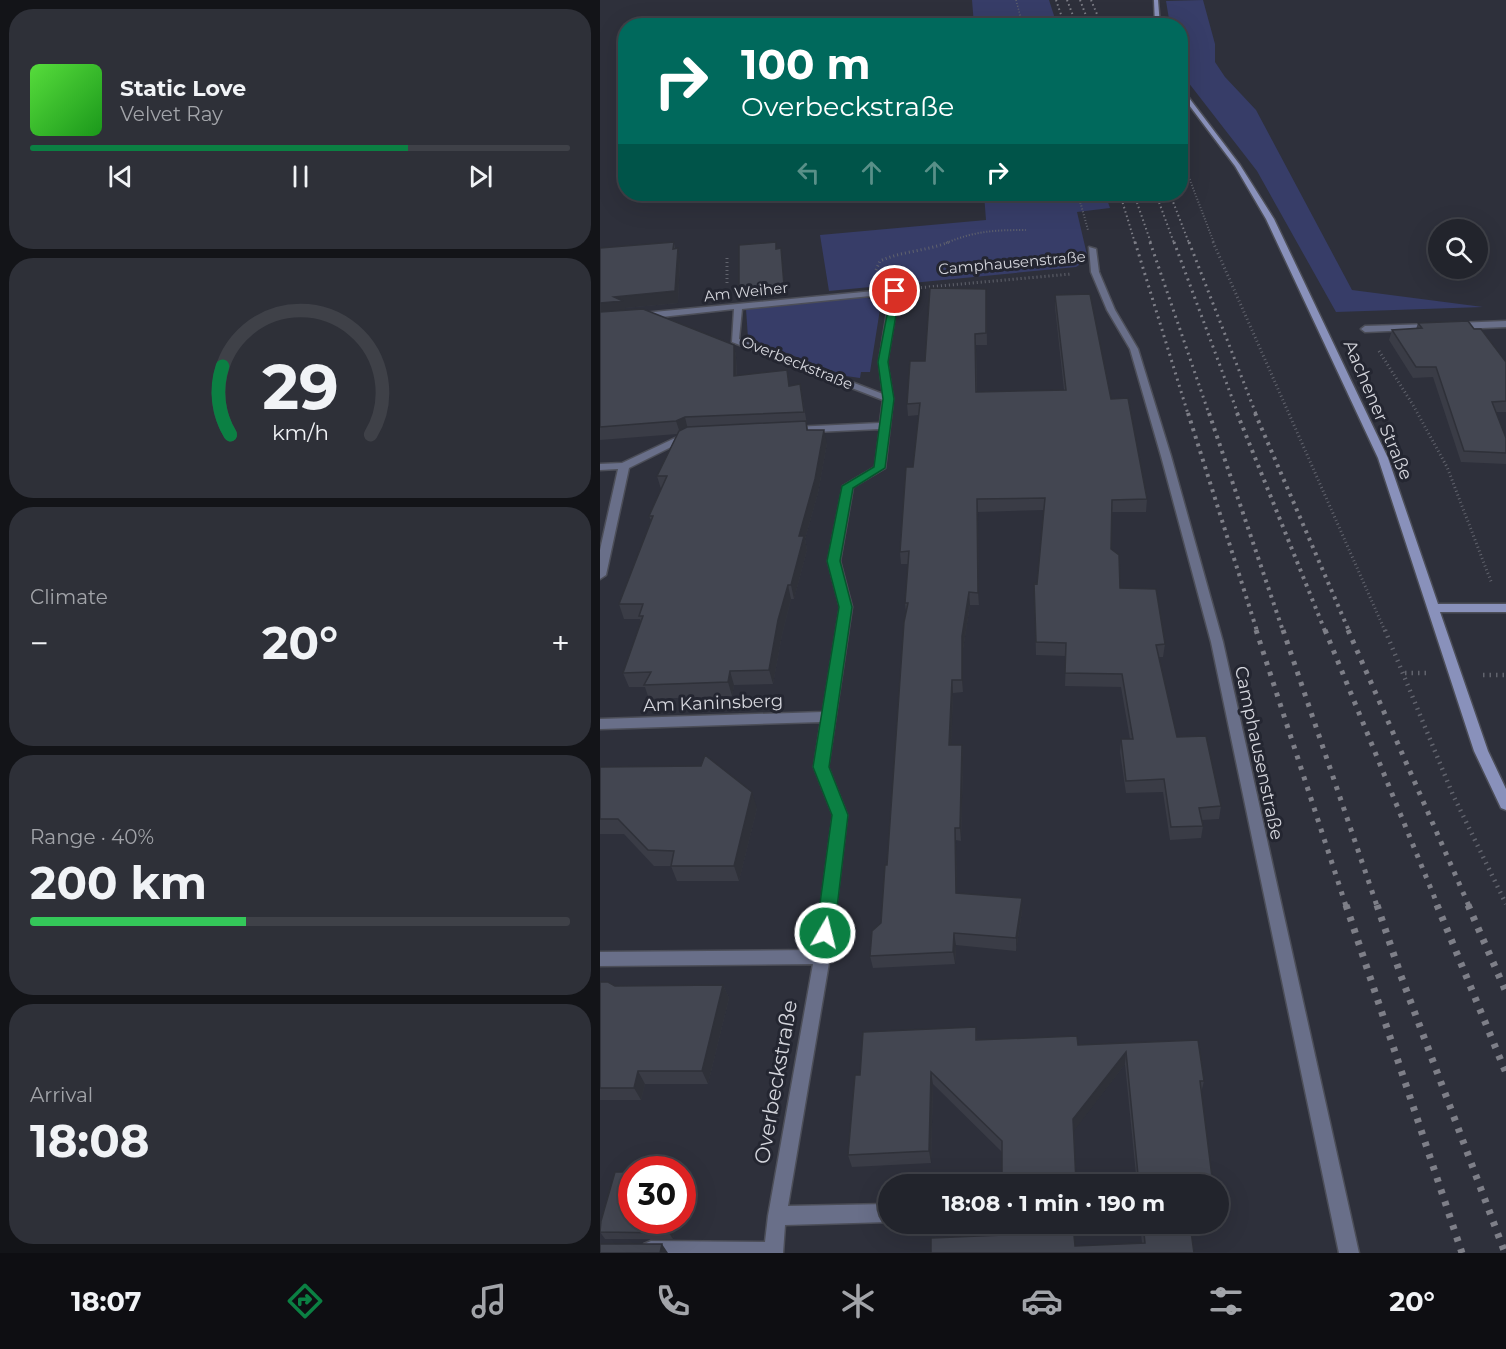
<!DOCTYPE html>
<html lang="en">
<head>
<meta charset="utf-8">
<style>
	:root { --surface:#22242c; --page:#2e3038; --text:#f1f3f6; --muted:#a2a4a9; --line:#3f4148; --accent:#0b8043 }
	body { margin:0; font-family:Montserrat,sans-serif; background:var(--page); color:var(--text); height:100vh; display:flex; flex-direction:column; font-size:22px; white-space:nowrap }
	* { box-sizing:border-box; margin:0 }
	p { font-size:20px; color:var(--muted) }
	.icon { flex:none; width:33px; height:33px; fill:none; stroke:currentColor; stroke-width:2; stroke-linecap:round; stroke-linejoin:round }
	.map { position:relative; flex:1; overflow:hidden }
	.sheet { display:flex; flex-direction:column; gap:9px; padding:9px; background:#131418; width:600px }
	.sheet>* { flex:none }
	.guide { position:absolute; left:18px; top:18px; width:570px; height:183px; border-radius:24px; box-shadow:0 6px 24px #0002,0 0 0 2px var(--line); background:#00695c; color:#fff; overflow:hidden }
	.tools { position:absolute; left:828px; top:219px; display:grid; gap:12px }
	.tools a { display:grid; place-items:center; width:60px; height:60px; border-radius:50%; background:var(--surface); box-shadow:0 6px 24px #0002,0 0 0 2px var(--line); font-size:30px }
	.speed { position:absolute; left:18px; top:1156px; display:flex; gap:12px; font-size:30px; font-weight:700; text-align:center }
	.speed>* { display:grid; place-content:center; width:78px; height:78px; border-radius:50%; background:var(--surface); box-shadow:0 6px 24px #0002,0 0 0 2px var(--line); line-height:1 }
	.speed .limit { border:9px solid #d22; background:#fff; color:#111 }
	.pin { position:absolute; display:grid; place-items:center; width:51px; height:51px; color:#fff; margin:-26px; border:3px solid #fff; border-radius:50%; box-shadow:0 2px 6px #0007 }
	.me { position:absolute; width:66px; margin:-33px; rotate:8deg; stroke-linejoin:round; filter:drop-shadow(0 0 4px #0008) }
	.turn { display:flex; align-items:center; gap:21px; height:126px; padding:0 24px; font-size:27px }
	.turn .icon { width:78px; height:78px; stroke-width:2.5 }
	.turn b { display:block; font-size:42px; line-height:51px }
	.lanes { display:flex; align-items:center; height:57px; padding:0 24px; background:#0003; justify-content:center; gap:30px; direction:ltr }
	.lanes .off { opacity:.35 }
	.big { font-size:45px; font-weight:700; line-height:1.1 }
	.sheet .tile { flex:1; display:flex; flex-direction:column; justify-content:center; gap:9px; min-width:0; padding:0 21px; border-radius:24px; background:var(--page) }
	.sheet .dial { align-items:center; gap:0 }
	.dial svg { height:156px; overflow:visible; fill:none; stroke:var(--line); stroke-width:7; stroke-linecap:round; text-anchor:middle }
	.dial text { fill:var(--text); stroke:none }
	.song { display:flex; align-items:center; gap:18px }
	.cover { width:72px; height:72px; border-radius:9px; background:linear-gradient(135deg,hsl(110 70% 55%),hsl(120 70% 35%)) }
	.played { height:6px; border-radius:3px; background:linear-gradient(90deg,var(--accent) 70%,var(--line) 70%) }
	.keys { display:flex; justify-content:space-around; direction:ltr }
	.heat { display:flex; justify-content:space-between; align-items:center; font-size:33px; direction:ltr }
	.charge { height:9px; border-radius:4px; background:linear-gradient(90deg,#34c759 40%,var(--line) 0) }
	.trip { position:absolute; left:278px; top:1174px; width:351px; height:60px; border-radius:30px; background:var(--surface); box-shadow:0 6px 24px #0002,0 0 0 2px var(--line); font-weight:700; line-height:60px; text-align:center }
	.tab-bar { display:flex; height:96px; justify-content:space-around; align-items:center; background:#0e0e12; color:var(--muted) }
	.tab-bar .icon { width:42px; height:42px }
	.tab-bar .selected { color:var(--accent) }
	.tab-bar b { font-size:27px; color:var(--text) }
	main { display:flex; flex:1; min-height:0 }
	.map>svg:first-child { display:block }
	.green { fill:#373d68 }
	.lines { fill:none; stroke-linecap:round; stroke-linejoin:round }
	.lane-casing { stroke:#4c4e58; stroke-width:3 }
	.street-casing { stroke:#4c4e58; stroke-width:3 }
	.secondary-casing { stroke:#4c4e58; stroke-width:3 }
	.path-far3 { stroke:#61636d; stroke-width:1.5; stroke-dasharray:1 2; stroke-linecap:butt }
	.path-far2 { stroke:#61636d; stroke-width:2; stroke-dasharray:1 2; stroke-linecap:butt }
	.path-far1 { stroke:#61636d; stroke-width:3; stroke-dasharray:1 3; stroke-linecap:butt }
	.path { stroke:#61636d; stroke-width:4.5; stroke-dasharray:1.5 5; stroke-linecap:butt }
	.lane { fill:#696f89; fill-rule:evenodd }
	.street { fill:#696f89; fill-rule:evenodd }
	.secondary { fill:#8991bb; fill-rule:evenodd }
	.rail-far4 { stroke:#7e7f88; stroke-width:2; stroke-dasharray:1.5 3; stroke-linecap:butt }
	.rail-far3 { stroke:#7e7f88; stroke-width:3; stroke-dasharray:2 4.5; stroke-linecap:butt }
	.rail-far2 { stroke:#7e7f88; stroke-width:4; stroke-dasharray:3 5; stroke-linecap:butt }
	.rail-far1 { stroke:#7e7f88; stroke-width:5; stroke-dasharray:4 7; stroke-linecap:butt }
	.rail { stroke:#7e7f88; stroke-width:7; stroke-dasharray:4.5 8; stroke-linecap:butt }
	.wall { fill:#3a3c46 }
	.shaded-wall { fill:#2f3139 }
	.building { fill:#434651; stroke:#2f3139; stroke-width:1.5 }
	.route { fill:#0b8043; stroke:#07532c; stroke-width:1.5 }
	.labels { text-anchor:middle; stroke-width:6; stroke-linejoin:round; paint-order:stroke }
	.far-street-label { font-size:15px; fill:#d4d5dc; stroke:#242631 }
	.street-label { font-size:18px; fill:#d4d5dc; stroke:#242631 }
	.near-street-label { font-size:21px; fill:#d4d5dc; stroke:#242631 }
</style>
</head>
<body>
<main>
<section class="sheet">
<div class="tile">
<div class="song"><i class="cover"></i><div><b>Static Love</b><p>Velvet Ray</p></div></div>
<div class="played"></div>
<div class="keys"><svg class="icon" aria-label="previous" viewBox="0 0 24 24"><path d="M18 5L8 12l10 7zM5 5v14"/></svg><svg class="icon" aria-label="pause" viewBox="0 0 24 24"><path d="M8 5v14M16 5v14"/></svg><svg class="icon" aria-label="next" viewBox="0 0 24 24"><path d="M6 5l10 7-10 7zM19 5v14"/></svg></div>
</div>
<div class="tile dial"><svg viewBox="0 0 100 80">
<path d="M14 69A42 42 0 1 1 86 69"/>
<path d="M14 69A42 42 0 0 1 10 34" stroke="#0b8043"/>
<text x="50" y="56" font-size="32" font-weight="700">29</text>
<text x="50" y="72" font-size="11">km/h</text>
</svg></div>
<div class="tile"><p>Climate</p>
<div class="heat"><a>−</a><b class="big">20°</b><a>+</a></div>
</div>
<div class="tile"><p>Range · 40%</p><b class="big">200 km</b><div class="charge"></div></div>
<div class="tile"><p>Arrival</p><b class="big">18:08</b></div>
</section>
<div class="map">
<svg width="906" height="1253" viewBox="0 0 906 1253">
	<rect width="100%" height="100%" fill="#2e303b"/>
	<!-- green -->
	<path class="green" d="M372,0H449L457,25H374Z
		M603,0L615,44V62L625,77L656,110L752,290L883,307L736,312L657,171L581,73L580,26L570,25L566,1Z
		M384,194H505L510,208L477,212L488,259L476,267L229,291L220,235L386,220Z
		M265,297L281,303L270,372H261L260,378L246,376L148,338L146,309Z"/>
	<g class="lines">
		<!-- lane casing -->
		<g class="lane-casing">
			<path id="lane" d="M906,321V327L856,329L852,326L856,323Z
				M833,324L837,327L836,329L765,332L761,329L765,326Z"/>
		</g>
		<!-- street casing -->
		<g class="street-casing">
			<path id="street" d="M489,247L496,249L499,272L515,310L538,349L571,456L623,642L759,1253H739L611,642L561,456L530,349L507,310L491,272Z
				M295,289L299,291L287,362L293,399L285,468L253,487L240,561L252,607L228,767L247,815L230,957L188,1206L288,1204V1222L185,1225L183,1253H42L44,1244L51,1241L165,1242L168,1216L213,964L0,966V952L215,950L233,815L214,767L221,722L0,729V719L223,712L240,607L228,561L243,486L275,467L280,429L193,433L188,430L193,427L280,423L283,400L132,342L134,309L43,319L39,316L43,313ZM290,294L279,362L283,394L139,339L142,309Z
				M88,432L93,435L91,437L29,468L6,575L0,579V550L18,469L0,470V464L22,463Z"/>
		</g>
		<!-- secondary casing -->
		<g class="secondary-casing">
			<path id="secondary" d="M554,0H558L560,26H555Z
				M580,86L640,165L674,219L788,458L838,604H906V612H840L888,751L906,789V810L901,808L874,751L778,458L666,219L635,166L580,93Z"/>
		</g>
		<!-- path-far3 -->
		<path class="path-far3" d="M416,0L423,26"/>
		<!-- path-far2 -->
		<path class="path-far2" d="M580,154L614,243
			M478,194L488,230
			M346,243C375,231 395,230 426,230"/>
		<!-- path-far1 -->
		<path class="path-far1" d="M613,242L785,631
			M127,258V285
			M276,270L280,261C302,251 327,251 349,242
			M317,288L471,274
			M779,351L813,405L847,467L892,584"/>
		<!-- path -->
		<path class="path" d="M785,630L853,795L906,904
			M805,673H827
			M883,675H906"/>
		<!-- lane -->
		<use href="#lane" class="lane"/>
		<!-- street -->
		<use href="#street" class="street"/>
		<!-- secondary -->
		<use href="#secondary" class="secondary"/>
		<!-- rail-far4 -->
		<path class="rail-far4" d="M456,0L465,26
			M467,0L477,26
			M480,0L490,26
			M491,0L502,26
			M520,194L535,243
			M534,194L551,243
			M556,194L574,243
			M570,194L589,243"/>
		<!-- rail-far3 -->
		<path class="rail-far3" d="M535,242L588,414
			M550,242L609,414
			M574,242L638,414
			M589,242L656,414"/>
		<!-- rail-far2 -->
		<path class="rail-far2" d="M588,413L657,631
			M609,413L683,631
			M637,413L725,631
			M655,413L749,631"/>
		<!-- rail-far1 -->
		<path class="rail-far1" d="M656,630L746,906
			M683,630L777,906
			M725,630L838,906
			M748,630L869,906"/>
		<!-- rail -->
		<path class="rail" d="M746,905L862,1253
			M777,905L801,976L905,1253
			M837,905L906,1073
			M868,905L906,992"/>
	</g>
	<!-- wall -->
	<path class="wall" d="M74,242L75,249L80,260L78,303L25,308V310L134,345L136,357L137,376L189,386L200,384L208,430L227,443L218,493L205,539L207,550L194,599H191L182,635L173,684L134,685L132,696L49,699L45,687H29L23,673L41,622L40,619H24L19,604L51,520L49,516L61,489L57,476L77,434L0,440V248Z
		M386,289L387,345H376L377,392L464,390L455,307V295L511,399L547,499L546,512H511V549L520,588L565,644L563,657H559L577,737L621,806L619,819L602,820L603,826L601,838L570,840L563,792L526,793L520,752L521,739H530L521,687L465,686L466,656L436,655L434,583L437,584L444,510L378,512L379,605H370L363,649V692L353,693L351,745H362L363,758L361,841L356,840L357,893L422,898V911L416,951L356,945L355,964L273,968L270,956L281,923L287,865L306,612L305,603L308,564H301L300,552L313,467L319,415L308,416L307,404L325,361Z
		M818,323L874,329L906,362V412H896L906,438V464L861,462L833,377L813,378L789,340L792,330L816,329Z
		M0,767L157,808L139,881H77L71,866H54L24,834H0Z
		M0,982L15,986L123,985L129,998L108,1084H45L41,1100H0Z
		M376,1027L377,1039L478,1045L598,1040L604,1081L601,1093L613,1185H537L525,1064L474,1130L476,1185H402V1152L333,1084L331,1163L252,1167L248,1155L260,1075Z
		M32,1221H77L73,1239H5L0,1232Z
		M540,1224H590L594,1253H331L403,1235L475,1246L542,1243Z"/>
	<!-- shaded-wall -->
	<path class="shaded-wall" d="M78,248L80,260L78,303L25,308L26,312L0,315V303L14,297Z
		M181,248L185,292L141,297L139,290Z
		M134,345L136,357L137,388L134,376Z
		M85,417L88,430L80,433L76,421Z
		M224,430L227,443L218,493L205,539L207,550L194,599L191,585L199,536Z
		M377,499L378,512L379,605L378,593Z
		M188,585L191,599L182,635L173,684L169,670L178,620Z
		M369,592L370,605L363,649V692L362,680V636Z
		M130,671L134,685L132,696L128,682Z
		M352,680L353,693L351,758L349,745Z
		M362,745L363,758L361,841L360,828Z
		M152,792L157,808L139,881L134,866Z
		M355,828L356,840L357,905L356,893Z
		M422,898V911L416,951V938Z
		M354,933L356,945L355,964L353,952Z
		M123,985L129,998L108,1084L102,1071Z
		M526,1052L525,1064L473,1132V1119Z
		M38,1071L45,1084L41,1100L34,1088Z
		M331,1072L333,1084L331,1163L329,1151Z
		M83,1173L86,1179L82,1198Z
		M72,1221H77L73,1239L69,1233Z
		M62,1244L68,1253H60Z"/>
	<!-- building -->
	<path class="building" d="M74,242L73,249L78,248L75,291L14,297L23,301L0,303V248Z
		M176,242V249L181,248L184,285L139,290V245Z
		M330,288L386,289V333L375,334L376,392L466,390L455,295L490,294L511,399L528,398L547,499L512,500L511,549L519,555L520,588L556,589L565,644L556,645L577,737L606,736L621,806L599,808L603,826L571,827L564,779L526,781L521,739H533L522,674L465,673L466,643L436,642L434,583L437,584L445,498L377,499L378,593L369,592L362,636V680H352L349,745H362L360,828H355L356,893L422,898L416,938L354,933L353,952L270,956L272,931L281,923L285,865H287L304,622L308,603H305L309,551L300,552L306,467H313L320,403L307,404L310,361H325Z
		M43,309L134,345V376L187,370L189,386L200,384L204,412L85,417L76,421L0,427V312Z
		M868,321L874,329H881L906,362V401L892,402L906,438V453L864,451L836,367H816L792,330L822,328L818,323Z
		M206,421L207,430H224L215,479L199,536H204L191,585H188L178,620L169,670L130,671L128,682L44,685L51,672L23,673L43,616H39L43,604H19L53,516H49L67,476H57L79,431L87,427Z
		M105,755L152,792L134,866H71L74,851L48,850L18,819H0V767L101,766Z
		M0,982H8L15,986L123,985L102,1071H38L34,1088H0Z
		M376,1027V1040L477,1036L478,1045L598,1040L604,1081H600L613,1185H539L526,1052L473,1119L476,1182H470V1185H402V1141L331,1072L329,1151L248,1155L255,1075H260L263,1032Z
		M15,1172H32V1221H72L69,1233L0,1232L1,1221Z
		M402,1224H473L475,1246L545,1243L543,1224H590L594,1253H331V1238L403,1235Z
		M0,1244H62L60,1253H0Z"/>
	<!-- route -->
	<path class="route" d="M292,289L300,291L288,362L294,399L285,468L253,488L240,561L252,607L229,767L248,815L234,933L231,938L225,941L219,938L216,933L232,815L213,767L239,607L227,561L242,486L274,467L283,399L278,362Z"/>
	<g class="labels">
		<!-- far-street labels -->
		<g class="far-street-label">
			<text transform="translate(412 263) rotate(-5)" y="5">Camphausenstraße</text>
			<text transform="translate(146 292) rotate(-6)" y="5">Am Weiher</text>
			<text transform="translate(197 363) rotate(22)" y="5">Overbeckstraße</text>
		</g>
		<!-- street labels -->
		<g class="street-label">
			<text transform="translate(778 410) rotate(67)" y="6">Aachener Straße</text>
			<text transform="translate(113 703) rotate(-2)" y="6">Am Kaninsberg</text>
			<text transform="translate(659 753) rotate(78)" y="6">Camphausenstraße</text>
		</g>
		<!-- near-street labels -->
		<g class="near-street-label">
			<text transform="translate(176 1082) rotate(-80)" y="7">Overbeckstraße</text>
		</g>
	</g>
</svg>
<div class="tools">
<a><svg class="icon" aria-label="search" viewBox="0 0 24 24"><circle cx="10" cy="10" r="6"/><path d="M15 15l6 6"/></svg></a>
</div>
<div class="speed"><div class="limit">30</div></div>
<div class="pin" style="left:295px;top:291px;background:#d93025"><svg class="icon" aria-label="arrive" viewBox="0 0 24 24"><path d="M6 21V4h12l-3 4 3 4H6"/></svg></div>
<svg class="me" style="left:225px;top:933px" viewBox="-20 -20 40 40"><circle r="17" fill="#0b8043" stroke="#fff" stroke-width="3"/><path d="M0-11L8 9 0 5-8 9z" fill="#fff"/></svg>
<div class="trip">18:08 · 1 min · 190 m</div>
<div class="guide">
<div class="turn"><svg class="icon" aria-label="right" viewBox="0 0 24 24"><path d="M7 20v-9h11M14 6l5 5-5 5"/></svg><div><b>100 m</b>Overbeckstraße</div></div>
<div class="lanes"><svg class="icon off" aria-label="left" viewBox="0 0 24 24"><path d="M17 20v-9H6M10 6l-5 5 5 5"/></svg><svg class="icon off" aria-label="ahead" viewBox="0 0 24 24"><path d="M12 20V5M6 11l6-6 6 6"/></svg><svg class="icon off" aria-label="ahead" viewBox="0 0 24 24"><path d="M12 20V5M6 11l6-6 6 6"/></svg><svg class="icon" aria-label="right" viewBox="0 0 24 24"><path d="M7 20v-9h11M14 6l5 5-5 5"/></svg></div>
</div>
</div>
</main>
<nav class="tab-bar">
<b>18:07</b>
<svg class="icon selected" aria-label="directions" viewBox="0 0 24 24"><path d="M12 3l9 9-9 9-9-9zM9 14v-3h6M13 9l2 2-2 2"/></svg>
<svg class="icon" aria-label="music" viewBox="0 0 24 24"><path d="M9 18V5l10-2v13"/><circle cx="6" cy="18" r="3"/><circle cx="16" cy="16" r="3"/></svg>
<svg class="icon" aria-label="phone" viewBox="0 0 24 24"><path d="M5 4h4l2 5-3 2q2 4 5 5l2-3 5 2v4C11 20 4 13 5 4z"/></svg>
<svg class="icon" aria-label="climate" viewBox="0 0 24 24"><path d="M12 3v18M4 7l16 10M4 17L20 7"/></svg>
<svg class="icon" aria-label="car" viewBox="0 0 24 24"><path d="M5 17H2v-5l4-1 3-4h7l3 4 3 1v5h-3M9 17h6M6 11h13"/><circle cx="7" cy="17" r="2"/><circle cx="17" cy="17" r="2"/></svg>
<svg class="icon" aria-label="filters" viewBox="0 0 24 24"><path d="M4 7h16M4 17h16"/><circle cx="9" cy="7" r="2"/><circle cx="15" cy="17" r="2"/></svg>
<b>20°</b>
</nav>
</body>
</html>
